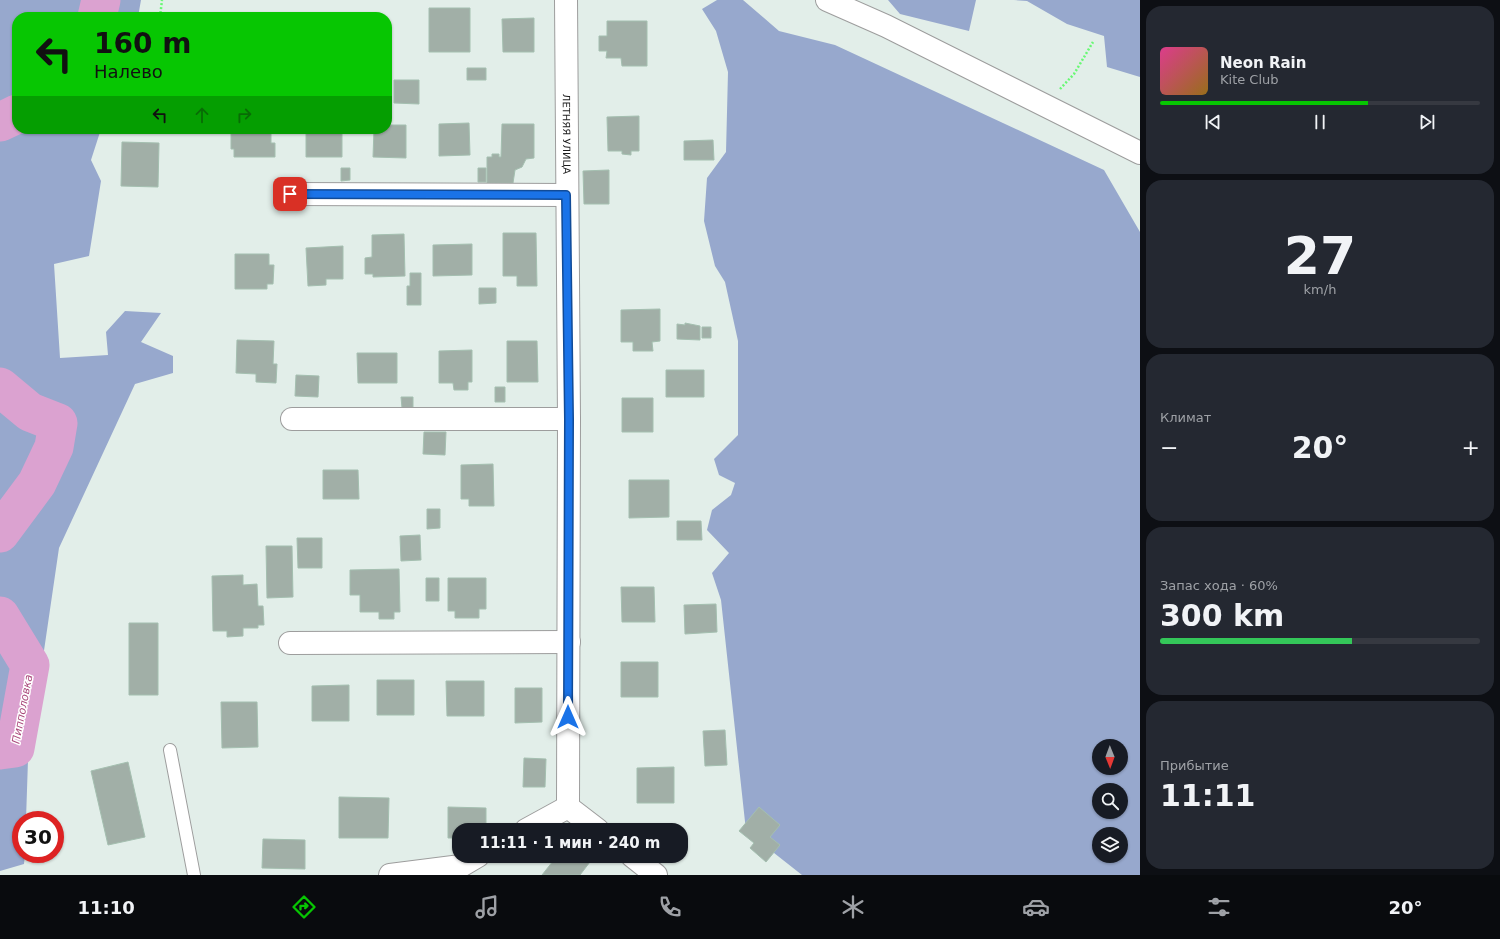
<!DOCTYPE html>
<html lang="ru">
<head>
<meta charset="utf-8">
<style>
	:root { --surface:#171b24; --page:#242831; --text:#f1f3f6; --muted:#9ea1a6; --line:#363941; --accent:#07c602 }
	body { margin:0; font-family:"DejaVu Sans",sans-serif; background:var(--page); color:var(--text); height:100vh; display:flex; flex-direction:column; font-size:15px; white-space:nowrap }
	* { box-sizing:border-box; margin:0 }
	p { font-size:13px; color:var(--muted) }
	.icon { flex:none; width:22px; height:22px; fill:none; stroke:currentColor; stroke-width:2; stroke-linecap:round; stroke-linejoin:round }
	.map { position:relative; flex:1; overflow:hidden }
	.sheet { display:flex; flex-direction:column; gap:6px; padding:6px; background:#0d0f14; width:360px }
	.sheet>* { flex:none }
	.top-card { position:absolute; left:12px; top:12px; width:380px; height:122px; border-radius:16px; box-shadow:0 1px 3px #0004; background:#07c602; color:#111; overflow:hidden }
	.needle { width:26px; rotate:179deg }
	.fabs { position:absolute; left:1092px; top:739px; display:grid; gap:8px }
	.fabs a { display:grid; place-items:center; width:36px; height:36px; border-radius:50%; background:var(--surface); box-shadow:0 1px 3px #0004; font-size:20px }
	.speed { position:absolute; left:12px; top:811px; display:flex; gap:8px; font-size:20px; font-weight:700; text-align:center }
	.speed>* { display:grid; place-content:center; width:52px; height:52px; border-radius:50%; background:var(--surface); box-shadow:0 1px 3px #0004; line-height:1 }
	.speed .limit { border:6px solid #d22; background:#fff; color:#111 }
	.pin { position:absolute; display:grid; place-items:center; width:34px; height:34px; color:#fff; margin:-17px; border-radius:8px; box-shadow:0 2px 6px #0006 }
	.me { position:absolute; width:44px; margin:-22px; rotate:0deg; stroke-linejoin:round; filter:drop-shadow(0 0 3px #0008) }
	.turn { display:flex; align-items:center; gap:14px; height:84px; padding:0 16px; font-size:18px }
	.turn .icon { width:52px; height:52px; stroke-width:2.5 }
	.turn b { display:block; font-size:28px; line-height:34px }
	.lanes { display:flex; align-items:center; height:38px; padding:0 16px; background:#0003; justify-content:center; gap:20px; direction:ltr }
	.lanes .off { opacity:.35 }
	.big { font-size:30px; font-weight:700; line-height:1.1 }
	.sheet .card { flex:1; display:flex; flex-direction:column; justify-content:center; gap:6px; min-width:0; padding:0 14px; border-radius:16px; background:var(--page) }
	.sheet .dial { align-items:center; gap:0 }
	.dial b { font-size:52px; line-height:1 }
	.song { display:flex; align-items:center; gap:12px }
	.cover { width:48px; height:48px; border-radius:6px; background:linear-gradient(135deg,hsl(330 70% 55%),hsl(40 70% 35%)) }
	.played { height:4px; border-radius:2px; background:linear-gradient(90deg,var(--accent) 65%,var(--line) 65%) }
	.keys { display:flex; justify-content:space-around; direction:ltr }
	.heat { display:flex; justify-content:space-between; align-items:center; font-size:22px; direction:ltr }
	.charge { height:6px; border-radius:3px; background:linear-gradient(90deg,#34c759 60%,var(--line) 0) }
	.trip { position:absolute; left:452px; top:823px; width:236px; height:40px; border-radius:16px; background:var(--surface); box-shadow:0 1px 3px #0004; font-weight:700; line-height:40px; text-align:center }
	.tab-bar { display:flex; height:64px; justify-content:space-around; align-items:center; background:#090b0e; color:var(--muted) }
	.tab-bar .icon { width:28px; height:28px }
	.tab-bar .selected { color:var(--accent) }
	.tab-bar b { font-size:18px; color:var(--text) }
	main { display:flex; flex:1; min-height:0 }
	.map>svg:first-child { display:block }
	.forest { fill:#97a8cd; fill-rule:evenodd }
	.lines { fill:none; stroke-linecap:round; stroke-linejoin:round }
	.river { stroke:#dba2d0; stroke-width:39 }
	.building { fill:#a1afa7; stroke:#a4bfb0 }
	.lane-casing { stroke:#9d9d9d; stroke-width:14 }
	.street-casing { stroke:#9d9d9d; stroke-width:24 }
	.path { stroke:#68f874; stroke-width:2.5; stroke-dasharray:2 2; stroke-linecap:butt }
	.lane { stroke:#fff; stroke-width:12 }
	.street { stroke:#fff; stroke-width:22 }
	.route-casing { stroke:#114b97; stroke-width:10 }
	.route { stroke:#1a73e8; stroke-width:7 }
	.labels { text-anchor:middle; stroke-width:3; stroke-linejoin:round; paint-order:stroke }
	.street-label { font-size:10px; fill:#1c1c1c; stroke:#fff }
	.water-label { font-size:11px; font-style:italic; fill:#aa4a7c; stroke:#fff }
</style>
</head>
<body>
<main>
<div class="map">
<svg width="1140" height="875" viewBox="0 0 1140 875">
	<rect width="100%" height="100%" fill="#e2eee9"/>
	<!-- forest -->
	<path class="forest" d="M0,0H141L138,17H17V129H101L91,160L101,181L89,256L54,264L60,358L108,355L106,332L125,311L161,313L141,342L173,356V373L135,384L59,548L28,760L26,820H21V854H25L24,864L0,871Z
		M717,0H743L779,31L835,45L1104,170L1140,232V875H802L746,831L721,600L712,573L729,553L707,530L712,510L731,495L735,483L719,475L714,459L738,435V341L725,282L715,266L704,221L707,178L726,152L728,72L716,31L702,9ZM1099,746H1121V768H1099ZM1099,790H1121V812H1099ZM1099,834H1121V856H1099Z
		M888,0H976L969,31L900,14Z
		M1014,0H1140V77L1107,67L1104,36L1067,24L1027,1Z"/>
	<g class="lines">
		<!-- river -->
		<path class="river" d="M97,17L101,0
			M0,122L17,114
			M0,387L30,412L58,423L54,447L37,483L0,533
			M0,616L30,665L15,748L0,750"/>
	</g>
	<!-- building -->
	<path class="building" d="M429,8H470V52H429Z
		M534,18V52H503L502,19Z
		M607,21H647V66H622L621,58H606L607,51H599V36H607Z
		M467,68H486V80H467Z
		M394,80H419V104L394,103Z
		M639,116V151H631V155L622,154V151H608L607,117Z
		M469,123L470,155L439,156V124Z
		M502,124H534V158L526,159L522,167L515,170L513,183H487V157H492V154H499V157H501Z
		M387,125H406V158L373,157L374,129H387Z
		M234,129H271V143H275V157H234V149H231V133H234Z
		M306,129H342V157H306Z
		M713,140L714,160H684V141Z
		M122,142L159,143L158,187L121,186Z
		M341,168H350V180L341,181Z
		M478,168H486V182H478Z
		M609,170V204H584L583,171Z
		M503,233H536L537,286H517V276H503Z
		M404,234L405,276L373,277V274H365V258L372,257V235Z
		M472,244V275L433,276V245Z
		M343,246V279H326V285L308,286L306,248Z
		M235,254H269V265H274L273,284H267V289H235Z
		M410,273H421V305H407V286H410Z
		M479,288H496V303L479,304Z
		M660,309V341L652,342L653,351H633V342H621V310Z
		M685,323L700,326V340L677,339V324L685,325Z
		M702,327H711V338H702Z
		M237,340L274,341L273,364H277L276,383L256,382V374L236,373Z
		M507,341H537L538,382H507Z
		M472,350V382H468V390H454L453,383H439V351Z
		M357,353H397V383H358Z
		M666,370H704V397H666Z
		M296,375L319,376L318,397L295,396Z
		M495,387H505V402H495Z
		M401,397H413V408H402Z
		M622,398H653V432H622Z
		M424,432H446L445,455L423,454Z
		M493,464L494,506H469V499H461V465Z
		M323,470H358L359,499H323Z
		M629,480H669V517L629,518Z
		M427,509H440V528L427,529Z
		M677,521H701L702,540H677Z
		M420,535L421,560L401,561L400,536Z
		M297,538H322V568H298Z
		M266,546H292L293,597L267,598Z
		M399,569L400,612H394V619H379V612H360V595H350V570Z
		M243,575V585L257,584L258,606H263L264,625H258V628H243V636L227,637V631H213L212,576Z
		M426,578H439V601H426Z
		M448,578H486V609H479V618H455V611H448Z
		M621,587H654L655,622H622Z
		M716,604L717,632L685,634L684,605Z
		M129,623H158V695H129Z
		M621,662H658V697H621Z
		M377,680H414V715H377Z
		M446,681H484V716H447Z
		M349,685V721H312V686Z
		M515,688H542V722L515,723Z
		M221,702H257L258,747L222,748Z
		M725,730L727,765L705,766L703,731Z
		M524,758L546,759L545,787H523Z
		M128,762L145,837L108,845L91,771Z
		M674,767V803H637V768Z
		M339,797L389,798L388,838H339Z
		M448,807L486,808V830H459V838H448Z
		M759,807L780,825L770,837L780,845L766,862L750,848L754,843L739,831Z
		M263,839L305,840V869L262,868Z
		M557,856H589L593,858L580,875H542Z"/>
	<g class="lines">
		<!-- lane casing -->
		<g class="lane-casing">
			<path id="lane" d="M170,750L194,875"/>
		</g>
		<!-- street casing -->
		<g class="street-casing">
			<g id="street">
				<path id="s1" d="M566,0L569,419L568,807L598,830"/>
				<path d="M827,0L886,26L1140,153"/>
				<path d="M290,194L566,195"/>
				<path d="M292,419H569"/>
				<path d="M290,643L569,642"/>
				<path d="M526,830L568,807"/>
				<path d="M632,856L656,875"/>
				<path d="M390,875L461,866L478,856"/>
			</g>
		</g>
		<!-- path -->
		<path class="path" d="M160,17L162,0
			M1060,89L1074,74L1093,42"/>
		<!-- lane -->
		<use href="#lane" class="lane"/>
		<!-- street -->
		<use href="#street" class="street"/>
	</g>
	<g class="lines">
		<!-- route casing -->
		<g class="route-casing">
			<path id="route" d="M290,194L566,195L569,419L568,717"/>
		</g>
		<!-- route -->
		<use href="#route" class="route"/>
	</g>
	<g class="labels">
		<!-- street labels -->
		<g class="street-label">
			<text dy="4" stroke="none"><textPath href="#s1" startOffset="134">ЛЕТНЯЯ УЛИЦА</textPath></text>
		</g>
		<!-- water labels -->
		<g class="water-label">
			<text transform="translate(22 709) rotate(-79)" y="4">Пипполовка</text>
		</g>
	</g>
</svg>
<div class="fabs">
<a><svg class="needle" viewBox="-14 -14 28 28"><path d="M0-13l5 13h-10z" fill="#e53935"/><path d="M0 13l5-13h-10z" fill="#9ea1a6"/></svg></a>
<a><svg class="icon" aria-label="search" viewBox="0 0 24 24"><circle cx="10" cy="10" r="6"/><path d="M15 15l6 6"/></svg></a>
<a><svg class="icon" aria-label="layers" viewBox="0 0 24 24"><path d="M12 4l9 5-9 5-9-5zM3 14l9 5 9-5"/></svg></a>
</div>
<div class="speed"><div class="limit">30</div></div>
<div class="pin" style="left:290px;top:194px;background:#d93025"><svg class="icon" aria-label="arrive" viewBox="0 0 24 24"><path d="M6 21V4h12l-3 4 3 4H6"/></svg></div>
<svg class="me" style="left:568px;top:717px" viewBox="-20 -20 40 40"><path d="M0-17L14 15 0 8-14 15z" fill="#1a73e8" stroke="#fff" stroke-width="4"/></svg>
<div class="trip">11:11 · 1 мин · 240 m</div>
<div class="top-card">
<div class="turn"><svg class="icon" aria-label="left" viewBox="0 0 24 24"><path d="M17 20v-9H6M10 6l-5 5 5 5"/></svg><div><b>160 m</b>Налево</div></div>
<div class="lanes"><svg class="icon" aria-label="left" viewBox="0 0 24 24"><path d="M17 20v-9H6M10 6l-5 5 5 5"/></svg><svg class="icon off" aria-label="ahead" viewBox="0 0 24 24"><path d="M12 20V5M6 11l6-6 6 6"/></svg><svg class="icon off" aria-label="right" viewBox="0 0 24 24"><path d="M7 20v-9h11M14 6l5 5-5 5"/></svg></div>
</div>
</div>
<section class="sheet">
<div class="card">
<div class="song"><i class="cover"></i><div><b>Neon Rain</b><p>Kite Club</p></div></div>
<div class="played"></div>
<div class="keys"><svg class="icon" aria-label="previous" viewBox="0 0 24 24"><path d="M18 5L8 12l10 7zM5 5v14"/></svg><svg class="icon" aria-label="pause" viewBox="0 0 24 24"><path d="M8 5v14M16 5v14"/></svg><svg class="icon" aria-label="next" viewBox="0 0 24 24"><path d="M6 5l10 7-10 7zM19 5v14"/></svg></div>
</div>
<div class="card dial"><b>27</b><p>km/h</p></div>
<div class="card"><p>Климат</p>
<div class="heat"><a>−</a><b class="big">20°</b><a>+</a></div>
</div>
<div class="card"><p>Запас хода · 60%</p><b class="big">300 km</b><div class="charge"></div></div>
<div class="card"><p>Прибытие</p><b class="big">11:11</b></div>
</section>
</main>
<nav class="tab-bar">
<b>11:10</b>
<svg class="icon selected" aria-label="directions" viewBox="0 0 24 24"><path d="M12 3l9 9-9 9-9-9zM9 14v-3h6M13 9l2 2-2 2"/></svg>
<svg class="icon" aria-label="music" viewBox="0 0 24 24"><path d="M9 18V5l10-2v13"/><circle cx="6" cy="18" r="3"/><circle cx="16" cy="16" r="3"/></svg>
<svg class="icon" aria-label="phone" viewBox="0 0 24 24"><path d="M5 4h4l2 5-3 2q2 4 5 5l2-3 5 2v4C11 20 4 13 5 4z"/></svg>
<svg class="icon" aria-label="climate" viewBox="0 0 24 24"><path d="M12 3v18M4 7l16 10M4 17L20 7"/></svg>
<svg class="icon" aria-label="car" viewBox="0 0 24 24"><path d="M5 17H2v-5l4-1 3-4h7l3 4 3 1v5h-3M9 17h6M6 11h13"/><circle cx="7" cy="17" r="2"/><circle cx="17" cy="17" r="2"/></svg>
<svg class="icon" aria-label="filters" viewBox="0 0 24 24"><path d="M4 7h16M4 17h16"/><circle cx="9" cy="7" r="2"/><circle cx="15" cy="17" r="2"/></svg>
<b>20°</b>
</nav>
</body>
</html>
